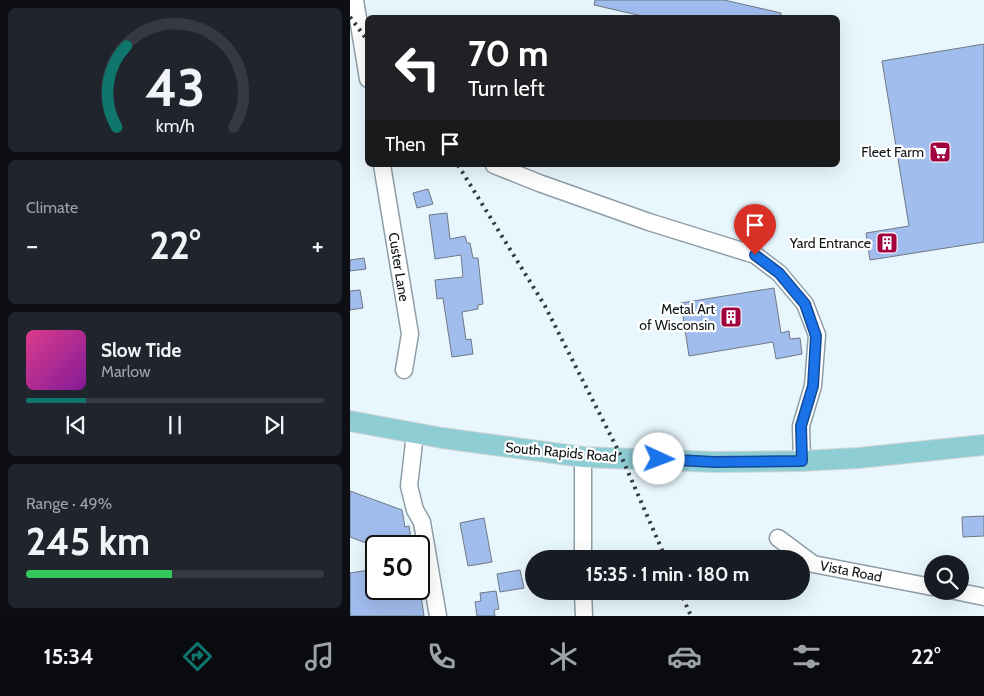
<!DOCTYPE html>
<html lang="en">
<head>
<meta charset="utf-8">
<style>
	:root { --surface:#171b24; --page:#20242c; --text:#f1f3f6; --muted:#9ea1a6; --line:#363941; --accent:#0f766e }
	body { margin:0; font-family:Cabin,sans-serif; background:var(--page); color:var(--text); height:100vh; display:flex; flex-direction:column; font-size:19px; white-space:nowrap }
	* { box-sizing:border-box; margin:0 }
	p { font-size:16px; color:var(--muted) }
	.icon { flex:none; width:28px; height:28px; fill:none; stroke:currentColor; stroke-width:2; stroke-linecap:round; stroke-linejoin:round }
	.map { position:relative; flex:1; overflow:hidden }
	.sheet { display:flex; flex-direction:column; gap:8px; padding:8px; background:#0d0f14; width:350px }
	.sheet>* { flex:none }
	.hud { position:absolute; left:15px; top:15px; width:475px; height:152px; border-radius:8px; box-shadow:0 5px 20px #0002; background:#202124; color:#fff; overflow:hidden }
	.tools { position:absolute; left:574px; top:555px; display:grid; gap:10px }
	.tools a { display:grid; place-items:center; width:45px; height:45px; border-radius:50%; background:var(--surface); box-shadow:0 5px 20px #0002; font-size:25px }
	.speed { position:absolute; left:15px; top:535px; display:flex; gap:10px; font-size:25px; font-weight:700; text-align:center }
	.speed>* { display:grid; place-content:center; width:65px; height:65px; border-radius:50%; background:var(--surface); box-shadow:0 5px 20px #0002; line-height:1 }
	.speed .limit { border:2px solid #111; border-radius:8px; background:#fff; color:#111 }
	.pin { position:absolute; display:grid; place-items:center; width:42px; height:42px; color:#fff; margin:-51px -21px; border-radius:50% 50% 50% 0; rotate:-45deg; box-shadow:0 0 5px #0007 }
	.pin .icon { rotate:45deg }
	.me { position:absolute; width:55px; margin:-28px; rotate:92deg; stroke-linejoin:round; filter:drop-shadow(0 0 4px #0008) }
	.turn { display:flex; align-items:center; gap:18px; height:105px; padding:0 20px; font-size:22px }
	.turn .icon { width:65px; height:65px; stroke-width:2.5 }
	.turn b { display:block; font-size:35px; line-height:42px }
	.then { display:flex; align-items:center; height:48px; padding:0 20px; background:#0003; gap:10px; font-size:19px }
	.big { font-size:38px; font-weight:700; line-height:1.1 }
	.sheet .widget { flex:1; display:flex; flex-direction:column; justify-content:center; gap:8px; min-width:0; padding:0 18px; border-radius:8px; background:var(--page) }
	.sheet .dial { align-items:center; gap:0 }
	.dial svg { height:130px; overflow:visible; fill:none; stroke:var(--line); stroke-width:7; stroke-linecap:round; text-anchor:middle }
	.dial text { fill:var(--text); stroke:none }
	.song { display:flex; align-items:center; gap:15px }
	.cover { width:60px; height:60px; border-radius:8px; background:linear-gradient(135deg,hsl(330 70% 55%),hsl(290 70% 35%)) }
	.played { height:5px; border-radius:2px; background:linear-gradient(90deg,var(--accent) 20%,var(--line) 20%) }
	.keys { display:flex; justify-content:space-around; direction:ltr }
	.heat { display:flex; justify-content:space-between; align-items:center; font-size:28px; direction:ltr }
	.charge { height:8px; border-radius:4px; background:linear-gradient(90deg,#34c759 49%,var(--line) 0) }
	.trip { position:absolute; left:175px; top:550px; width:285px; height:50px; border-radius:25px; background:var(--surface); box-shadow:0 5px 20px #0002; font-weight:700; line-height:50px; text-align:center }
	.tab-bar { display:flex; height:80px; justify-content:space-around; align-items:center; background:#090b0e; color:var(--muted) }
	.tab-bar .icon { width:35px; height:35px }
	.tab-bar .current { color:var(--accent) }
	.tab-bar b { font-size:22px; color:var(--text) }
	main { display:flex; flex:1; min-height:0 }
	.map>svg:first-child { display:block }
	.building { fill:#a1bdee; stroke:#707885 }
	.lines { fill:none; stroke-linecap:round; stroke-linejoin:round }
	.minor-casing { stroke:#8e9ea7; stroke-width:19 }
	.major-casing { stroke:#d3d5d5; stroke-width:22 }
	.minor { stroke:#fff; stroke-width:16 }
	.major { stroke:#8ecdd4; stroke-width:20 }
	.rail { stroke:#323a3d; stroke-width:4; stroke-dasharray:2.5 5; stroke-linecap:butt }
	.route-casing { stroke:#114b97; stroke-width:12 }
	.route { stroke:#1a73e8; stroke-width:9 }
	.labels { text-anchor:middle; stroke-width:4.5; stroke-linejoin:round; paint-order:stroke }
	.poi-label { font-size:14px; fill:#0d1316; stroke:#fff; text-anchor:end }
	.street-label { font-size:14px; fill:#0d1316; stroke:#fff }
</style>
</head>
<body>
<main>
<section class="sheet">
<div class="widget dial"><svg viewBox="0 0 100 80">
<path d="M14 69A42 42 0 1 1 86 69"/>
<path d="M14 69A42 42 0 0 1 20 19" stroke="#0f766e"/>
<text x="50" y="56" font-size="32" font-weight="700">43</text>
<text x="50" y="72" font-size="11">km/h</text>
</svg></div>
<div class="widget"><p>Climate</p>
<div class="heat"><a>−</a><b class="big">22°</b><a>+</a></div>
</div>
<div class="widget">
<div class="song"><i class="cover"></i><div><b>Slow Tide</b><p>Marlow</p></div></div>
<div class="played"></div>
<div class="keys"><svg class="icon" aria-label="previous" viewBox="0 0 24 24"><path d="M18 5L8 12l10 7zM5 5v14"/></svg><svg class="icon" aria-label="pause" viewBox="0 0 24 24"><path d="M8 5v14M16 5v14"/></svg><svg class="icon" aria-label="next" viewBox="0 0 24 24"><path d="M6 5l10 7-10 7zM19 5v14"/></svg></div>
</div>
<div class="widget"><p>Range · 49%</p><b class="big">245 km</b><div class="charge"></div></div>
</section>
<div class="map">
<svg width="634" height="616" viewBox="0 0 634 616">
	<rect width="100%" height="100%" fill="#e8f6fe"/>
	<!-- building -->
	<path class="building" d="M245,0H374L431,13V18H301L244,5Z
		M634,44V242L520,260L516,233L559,226L532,61Z
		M78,189L83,204L67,208L63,193Z
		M97,213L100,239L115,236L117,243H120L123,258H128L133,304L128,305V309L112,312L116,340L121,339L123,354L102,357L93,298L87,299L85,280L113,277L111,255L85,259L79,215Z
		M14,258L16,269L0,271V260Z
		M424,288L431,333L439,331L440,339L450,338L452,354L426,359L423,342L339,356L331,303Z
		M10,290L13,308L0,310V291Z
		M0,491L52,510L55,527L59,526L62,546H24L0,537Z
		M634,516V536L613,537L612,517Z
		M134,518L142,562L118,566L110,523Z
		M26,569V589H70L74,616H0V573Z
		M170,570L174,588L150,592L147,574Z
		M146,591L149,609L144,610L145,616H127L125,602L131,601L130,593Z"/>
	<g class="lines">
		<!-- minor casing -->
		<g class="minor-casing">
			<path id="minor" d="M5,0L18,79
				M32,165L60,334L54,370
				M144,165L189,183L299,222L405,255L429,273L455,304L467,335L463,386L451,426L452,461
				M65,434L59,486L65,510L72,522L88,616
				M233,457V559
				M428,538L463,564L582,587
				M233,591L234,616
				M605,591L634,597"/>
		</g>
		<!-- major casing -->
		<g class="major-casing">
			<path id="major" d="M0,421L92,438L233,457L364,462L452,461L508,458L634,445"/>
		</g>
		<!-- minor -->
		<use href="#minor" class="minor"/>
		<!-- major -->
		<use href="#major" class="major"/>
		<!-- rail -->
		<path class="rail" d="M0,17L18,41
			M108,165L195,306L272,458L316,559
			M330,591L341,616"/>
	</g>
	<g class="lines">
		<!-- route casing -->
		<g class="route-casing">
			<path id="route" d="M309,459L364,462L452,461L451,426L463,386L466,336L455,304L429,273L405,255"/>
		</g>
		<!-- route -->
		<use href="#route" class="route"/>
	</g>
	<!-- icons -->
	<defs>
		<g id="supermarket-square" transform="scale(1.125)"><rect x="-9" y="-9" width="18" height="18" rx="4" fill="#a1023e" stroke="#fff"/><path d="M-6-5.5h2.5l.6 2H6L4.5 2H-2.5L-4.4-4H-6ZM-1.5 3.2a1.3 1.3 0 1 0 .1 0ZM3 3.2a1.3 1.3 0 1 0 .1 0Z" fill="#fff"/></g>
		<g id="building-square" transform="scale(1.125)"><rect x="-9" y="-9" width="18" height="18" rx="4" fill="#a1023e" stroke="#fff"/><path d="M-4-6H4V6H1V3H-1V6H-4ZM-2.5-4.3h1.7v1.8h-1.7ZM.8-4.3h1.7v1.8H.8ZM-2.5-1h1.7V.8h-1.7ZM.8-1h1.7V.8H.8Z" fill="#fff"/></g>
	</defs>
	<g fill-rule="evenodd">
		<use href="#supermarket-square" x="590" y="152"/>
		<use href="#building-square" x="537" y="243"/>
		<use href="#building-square" x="381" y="317"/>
	</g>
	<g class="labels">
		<!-- poi labels -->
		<g class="poi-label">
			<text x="574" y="157">Fleet Farm</text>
			<text x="521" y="248">Yard Entrance</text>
			<text x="365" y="314">Metal Art<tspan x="365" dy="16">of Wisconsin</tspan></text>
		</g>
		<!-- street labels -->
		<g class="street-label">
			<text transform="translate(49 267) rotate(81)" y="5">Custer Lane</text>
			<text transform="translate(211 452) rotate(5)" y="5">South Rapids Road</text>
			<text transform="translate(501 571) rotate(11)" y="5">Vista Road</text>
		</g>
	</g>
</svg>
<div class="tools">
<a><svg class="icon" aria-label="search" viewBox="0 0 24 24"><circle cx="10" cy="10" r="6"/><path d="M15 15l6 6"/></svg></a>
</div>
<div class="speed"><div class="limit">50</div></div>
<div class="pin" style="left:405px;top:255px;background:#d93025"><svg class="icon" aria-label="arrive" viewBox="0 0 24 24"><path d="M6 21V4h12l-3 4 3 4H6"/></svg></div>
<svg class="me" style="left:309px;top:459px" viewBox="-20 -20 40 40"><circle r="19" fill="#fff"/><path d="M0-13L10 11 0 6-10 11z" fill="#1a73e8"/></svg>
<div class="trip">15:35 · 1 min · 180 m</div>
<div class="hud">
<div class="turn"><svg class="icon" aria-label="left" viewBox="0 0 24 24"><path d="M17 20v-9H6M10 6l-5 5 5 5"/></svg><div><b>70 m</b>Turn left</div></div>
<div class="then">Then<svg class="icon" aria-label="arrive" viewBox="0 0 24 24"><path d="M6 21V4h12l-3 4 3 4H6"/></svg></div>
</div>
</div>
</main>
<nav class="tab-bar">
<b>15:34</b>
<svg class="icon current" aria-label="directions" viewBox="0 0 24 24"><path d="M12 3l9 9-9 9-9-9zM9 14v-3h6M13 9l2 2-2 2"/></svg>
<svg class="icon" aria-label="music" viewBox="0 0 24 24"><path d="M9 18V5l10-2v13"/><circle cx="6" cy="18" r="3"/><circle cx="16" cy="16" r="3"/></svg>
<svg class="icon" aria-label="phone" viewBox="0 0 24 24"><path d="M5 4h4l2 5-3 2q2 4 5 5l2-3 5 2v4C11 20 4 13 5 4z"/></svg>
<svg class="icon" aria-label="climate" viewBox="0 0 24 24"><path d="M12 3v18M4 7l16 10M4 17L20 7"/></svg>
<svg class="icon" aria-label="car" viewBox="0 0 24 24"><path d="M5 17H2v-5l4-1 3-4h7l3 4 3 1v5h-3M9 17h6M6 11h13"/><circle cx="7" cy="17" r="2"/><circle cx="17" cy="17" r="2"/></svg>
<svg class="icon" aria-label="filters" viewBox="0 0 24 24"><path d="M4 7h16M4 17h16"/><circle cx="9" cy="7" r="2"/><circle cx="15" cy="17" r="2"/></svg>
<b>22°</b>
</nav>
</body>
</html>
